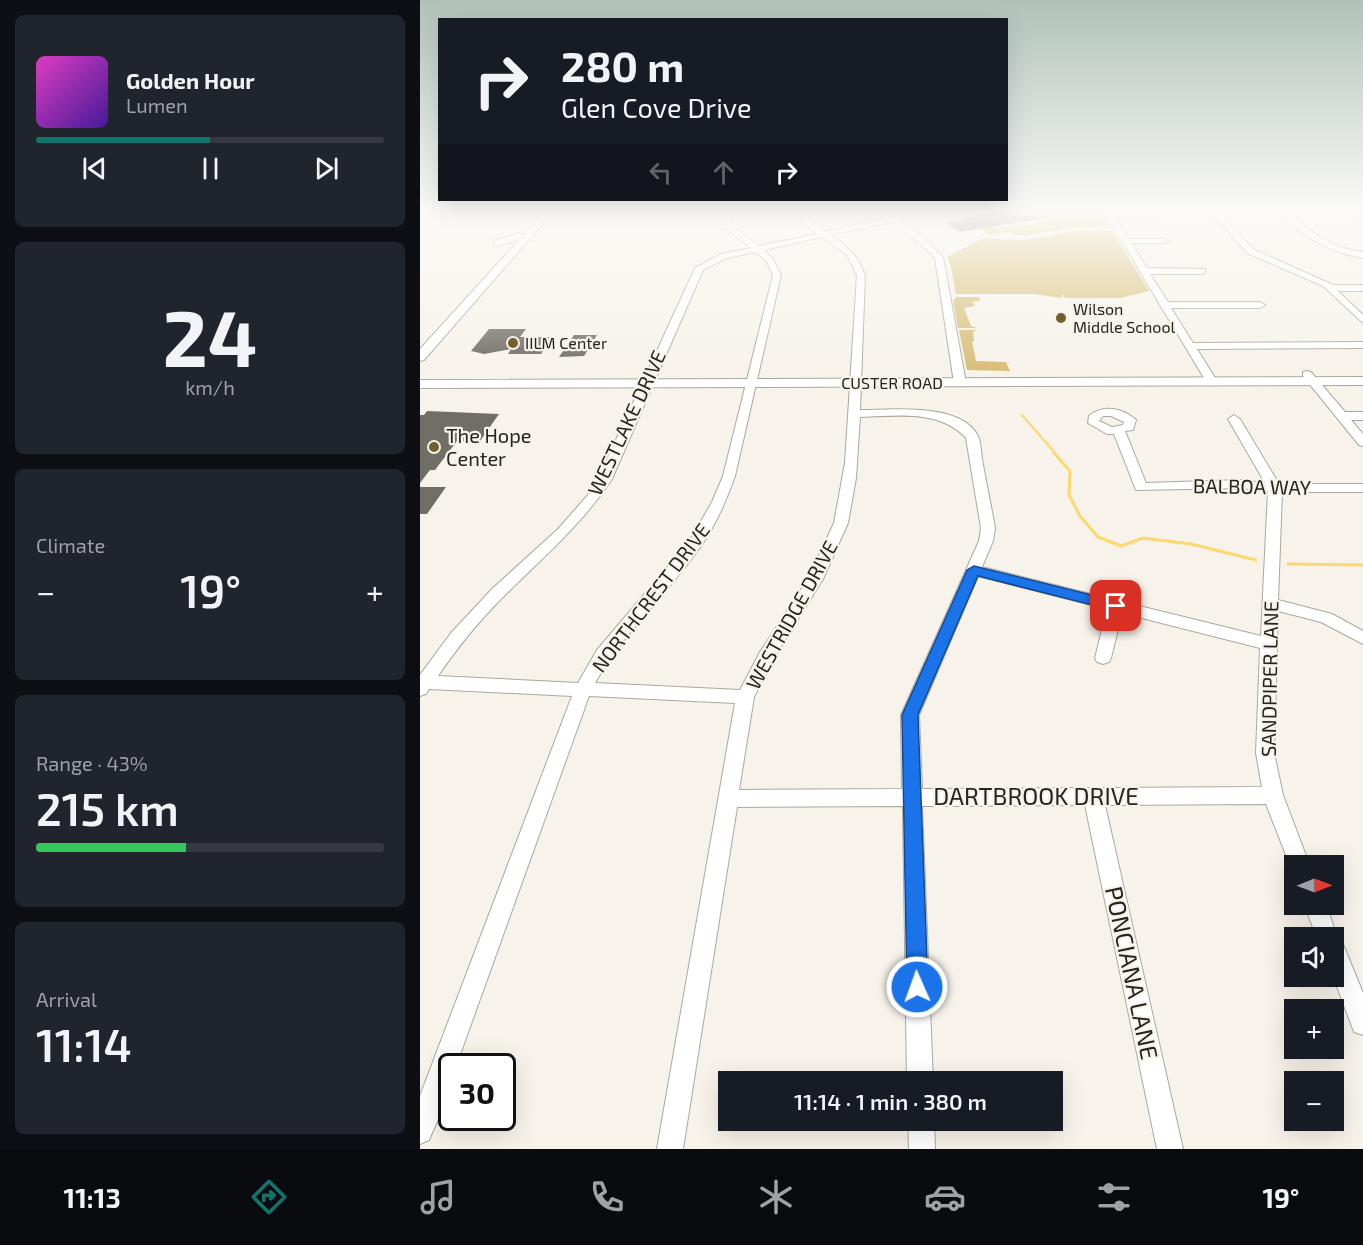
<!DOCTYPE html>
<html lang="en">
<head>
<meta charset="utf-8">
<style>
	:root { --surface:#171b24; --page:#20242c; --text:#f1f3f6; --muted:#9ea1a6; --line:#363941; --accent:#0f766e }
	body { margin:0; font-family:"Exo 2",sans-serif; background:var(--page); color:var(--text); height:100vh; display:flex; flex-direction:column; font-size:22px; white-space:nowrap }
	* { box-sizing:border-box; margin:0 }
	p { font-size:20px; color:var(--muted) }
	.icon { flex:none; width:33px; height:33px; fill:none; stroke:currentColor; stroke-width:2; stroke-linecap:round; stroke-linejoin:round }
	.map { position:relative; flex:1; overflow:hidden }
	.side { display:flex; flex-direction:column; gap:15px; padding:15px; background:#0d0f14; width:420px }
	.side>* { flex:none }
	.guide { position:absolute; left:18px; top:18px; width:570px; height:183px; border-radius:0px; box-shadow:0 6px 24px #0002; background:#171b24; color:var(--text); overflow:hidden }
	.needle { width:39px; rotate:89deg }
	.buttons { position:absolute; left:864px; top:855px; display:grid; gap:12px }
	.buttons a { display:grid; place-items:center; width:60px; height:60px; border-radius:0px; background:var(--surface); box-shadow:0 6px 24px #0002; font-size:30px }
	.speed { position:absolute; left:18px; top:1053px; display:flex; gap:12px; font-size:30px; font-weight:700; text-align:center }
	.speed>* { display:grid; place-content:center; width:78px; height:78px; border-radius:50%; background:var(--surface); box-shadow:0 6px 24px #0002; line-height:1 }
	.speed .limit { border:3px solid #111; border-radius:9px; background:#fff; color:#111 }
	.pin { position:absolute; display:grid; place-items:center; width:51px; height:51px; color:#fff; margin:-26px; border-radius:12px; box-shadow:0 3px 9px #0006 }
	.me { position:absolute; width:66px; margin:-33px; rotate:358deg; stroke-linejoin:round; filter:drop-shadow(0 0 4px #0008) }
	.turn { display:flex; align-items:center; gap:21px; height:126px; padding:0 24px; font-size:27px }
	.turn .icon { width:78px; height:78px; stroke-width:2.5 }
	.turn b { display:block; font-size:42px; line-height:51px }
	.lanes { display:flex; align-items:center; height:57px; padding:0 24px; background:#0003; justify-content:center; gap:30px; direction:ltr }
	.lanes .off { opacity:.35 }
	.big { font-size:45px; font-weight:600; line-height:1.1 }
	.side .tile { flex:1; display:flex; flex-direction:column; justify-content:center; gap:9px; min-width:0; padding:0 21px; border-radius:9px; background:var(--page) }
	.side .dial { align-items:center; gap:0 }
	.dial b { font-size:78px; line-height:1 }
	.song { display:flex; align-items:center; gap:18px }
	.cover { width:72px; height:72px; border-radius:9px; background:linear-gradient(135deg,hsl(310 70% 55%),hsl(260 70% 35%)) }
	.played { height:6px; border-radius:3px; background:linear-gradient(90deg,var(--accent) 50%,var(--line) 50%) }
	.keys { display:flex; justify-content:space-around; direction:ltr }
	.heat { display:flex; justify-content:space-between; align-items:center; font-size:33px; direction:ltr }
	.charge { height:9px; border-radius:4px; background:linear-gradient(90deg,#34c759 43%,var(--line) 0) }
	.trip { position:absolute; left:298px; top:1071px; width:345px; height:60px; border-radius:0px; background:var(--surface); box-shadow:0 6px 24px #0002; font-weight:600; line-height:60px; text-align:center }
	.tabs { display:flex; height:96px; justify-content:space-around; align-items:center; background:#090b0e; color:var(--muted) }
	.tabs .icon { width:42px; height:42px }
	.tabs .current { color:var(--accent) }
	.tabs b { font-size:27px; color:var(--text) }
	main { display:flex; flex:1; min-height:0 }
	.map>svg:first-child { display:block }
	.green { fill:#d8be78 }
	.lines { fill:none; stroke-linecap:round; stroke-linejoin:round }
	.stream-far1 { stroke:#fcd870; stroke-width:2 }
	.stream { stroke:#fcd870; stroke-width:3 }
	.building { fill:#716e66 }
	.minor-casing { stroke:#aba89e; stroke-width:2 }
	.major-casing { stroke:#aba89e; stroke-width:2 }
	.minor { fill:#fff; fill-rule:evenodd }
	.major { fill:#fff; fill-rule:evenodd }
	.route { fill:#1a73e8; stroke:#114b97; stroke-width:1.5 }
	.poi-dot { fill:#715f2d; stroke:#f7f3ea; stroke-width:2 }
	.labels { text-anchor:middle; stroke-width:4.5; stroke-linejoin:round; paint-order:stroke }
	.far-poi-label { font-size:16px; fill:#252420; stroke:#f7f3ea; text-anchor:start }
	.far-street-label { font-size:16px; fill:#252420; stroke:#f7f3ea }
	.street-label { font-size:20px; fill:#252420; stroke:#f7f3ea }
	.poi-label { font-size:20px; fill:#252420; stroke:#f7f3ea; text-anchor:start }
	.near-street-label { font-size:24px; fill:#252420; stroke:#f7f3ea }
</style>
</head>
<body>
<main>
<section class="side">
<div class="tile">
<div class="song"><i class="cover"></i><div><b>Golden Hour</b><p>Lumen</p></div></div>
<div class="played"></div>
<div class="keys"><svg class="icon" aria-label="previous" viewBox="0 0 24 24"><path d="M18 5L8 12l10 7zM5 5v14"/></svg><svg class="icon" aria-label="pause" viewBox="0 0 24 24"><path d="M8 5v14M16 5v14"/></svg><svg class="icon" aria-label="next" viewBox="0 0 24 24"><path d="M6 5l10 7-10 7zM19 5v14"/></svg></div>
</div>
<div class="tile dial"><b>24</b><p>km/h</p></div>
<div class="tile"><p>Climate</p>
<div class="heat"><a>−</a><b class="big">19°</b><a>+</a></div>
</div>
<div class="tile"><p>Range · 43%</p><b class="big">215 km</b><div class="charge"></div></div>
<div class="tile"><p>Arrival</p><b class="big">11:14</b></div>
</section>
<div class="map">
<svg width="943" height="1149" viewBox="0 0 943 1149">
	<rect width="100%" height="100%" fill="#f7f3ea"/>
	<!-- green -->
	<path class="green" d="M623,210H682L690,226L648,228L610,235H596L590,232L570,235L561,229L567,231L564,227L573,226L577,229L595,224L612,225L611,224L627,221L625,218L629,217L623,214L626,213Z
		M655,231H692L729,291L700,298H645L642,294L641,298L614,294H536L531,267L527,257L561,239L606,240Z
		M537,297H559L560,301H552L555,306L544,308L551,326L557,328H538L533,300Z
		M539,330H557L553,332L554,341L552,342L556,361L586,362L590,371L547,370Z"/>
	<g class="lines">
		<!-- stream-far1 -->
		<path class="stream-far1" d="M602,415L636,454"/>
		<!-- stream -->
		<path class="stream" d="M634,453L650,471L649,495L660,516L678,537L701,546L723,538L771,544L836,560
			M868,564L943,565"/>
	</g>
	<!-- building -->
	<path class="building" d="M583,210H617L630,217L540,232L526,223Z
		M69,329H106L100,337H133L121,354H88L91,349L64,354L51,351Z
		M154,335H177L164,356L139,357Z
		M7,411L79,414L60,441H37L15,470H10L0,483V415H4Z
		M0,487H26L7,514H0Z"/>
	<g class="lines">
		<!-- minor casing -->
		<g class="minor-casing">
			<path id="minor" d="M306,210H314L310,222L312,226L339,246L397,234L384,222L378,210H386L390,219L405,232L463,219L449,210H459L471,218L505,210H521L477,221L499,233L523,257L546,383L540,386L534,383L515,258L493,237L469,223L410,235C427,246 438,256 445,275L440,410C471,410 541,402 558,436C561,443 561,452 562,459C566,482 571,505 575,528L573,541L562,567L841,636L848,491L821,488L716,490L694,434H687L668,423L669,416C683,404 703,408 716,420L713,430L705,431L726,483L821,480L845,483L808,419L814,415L820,419L859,484H943V492H862L858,600L912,614L943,631V644L901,622L858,611L854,753L863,795L890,866H874V874L873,873L846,804L685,805L763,1149H737L665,805L502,806L513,1082H487L483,806L317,807L263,1149H237L315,703L169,696L36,1066H32C32,1091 19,1117 9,1140L0,1144V1096L152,696L9,689L6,694L0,696V675L31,633L72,589L138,529L167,496L178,479L275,268L301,254L331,248L304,227L302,222ZM402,237L427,255L437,275L425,463L414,523L388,579L340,652L320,690L175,683C204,631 250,592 283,543C297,522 307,499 315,476L361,275L353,259L344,250ZM336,252L347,262L353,275L303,476L292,502L271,539L177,650L158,683L18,676C37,648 58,622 82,598C121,559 161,526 192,479L283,270L307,258ZM683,416H691L704,422L703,425L692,427L679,421ZM440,417C476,416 519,409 546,438L561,528L559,541L481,715L482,789L319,790L334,697L352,661L403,579L428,523L436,478ZM558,576L687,609L675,658L677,662L683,664L689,662L691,658L702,613L840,648L836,753L842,787L502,789L499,715Z
				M683,210H691L692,213L742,212L743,214L739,216L695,217L708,239H744L748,241L744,243H711L727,268L785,269V273L782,274H730L748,302H840L845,305L840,308H751L773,343L943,342V348L777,349L797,381L795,383H787Z
				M789,210H797L833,249L913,285H943V291H918L943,315V323L903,286L827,253Z
				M858,210H867C890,232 910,248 943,252V258C907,252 883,237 858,210Z
				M927,210H936L943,216V222Z
				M887,371L891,372L925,412H943V420H931L943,434V446L939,445L883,376V372Z
				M884,904H906L918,940L922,942L943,993V1035L934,1032L913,976L914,938H897Z
				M488,1120H514L515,1149H489Z"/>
		</g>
		<!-- major casing -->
		<g class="major-casing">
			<path id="major" d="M126,210H135L4,360L0,361V349L100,239L77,246L74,245V241L99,233L103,235Z
				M943,377V385L0,388V380Z"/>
		</g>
		<!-- minor -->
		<use href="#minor" class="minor"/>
		<!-- major -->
		<use href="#major" class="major"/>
	</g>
	<!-- sky -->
	<linearGradient id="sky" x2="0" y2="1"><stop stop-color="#b0c2b8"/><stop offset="0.57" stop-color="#fbfaf6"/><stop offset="1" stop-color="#fbfaf6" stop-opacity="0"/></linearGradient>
	<rect width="943" height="371" fill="url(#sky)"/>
	<!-- route -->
	<path class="route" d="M554,566L696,601L703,606L696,611L558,576L498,715L508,987L505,994L497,997L490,994L487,987L482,715L547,570Z"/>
	<!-- markers -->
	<g class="poi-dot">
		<circle cx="641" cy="318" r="6"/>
		<circle cx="93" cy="343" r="6"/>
		<circle cx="14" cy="447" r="6"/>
	</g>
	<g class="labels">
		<!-- far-poi labels -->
		<g class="far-poi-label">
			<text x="653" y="315">Wilson<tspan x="653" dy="18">Middle School</tspan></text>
			<text x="105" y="349">IILM Center</text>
		</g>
		<!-- far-street labels -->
		<g class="far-street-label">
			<text x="472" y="389">CUSTER ROAD</text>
		</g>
		<!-- street labels -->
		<g class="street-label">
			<text transform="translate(207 423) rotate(-65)" y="7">WESTLAKE DRIVE</text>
			<text transform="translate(832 487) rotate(1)" y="7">BALBOA WAY</text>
			<text transform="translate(231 598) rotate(-53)" y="7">NORTHCREST DRIVE</text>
			<text transform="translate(372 615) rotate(-61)" y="7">WESTRIDGE DRIVE</text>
			<text transform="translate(850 679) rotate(-89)" y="7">SANDPIPER LANE</text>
		</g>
		<!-- poi labels -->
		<g class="poi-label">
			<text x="26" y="443">The Hope<tspan x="26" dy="23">Center</tspan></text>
		</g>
		<!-- near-street labels -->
		<g class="near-street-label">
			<text x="616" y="805">DARTBROOK DRIVE</text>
			<text transform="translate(711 973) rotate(78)" y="8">PONCIANA LANE</text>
		</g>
	</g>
</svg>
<div class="buttons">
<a><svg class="needle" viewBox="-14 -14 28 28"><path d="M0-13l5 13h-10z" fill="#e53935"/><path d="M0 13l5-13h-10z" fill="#9ea1a6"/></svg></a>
<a><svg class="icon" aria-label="sound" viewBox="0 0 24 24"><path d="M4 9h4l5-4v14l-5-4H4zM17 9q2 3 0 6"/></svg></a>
<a>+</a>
<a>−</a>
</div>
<div class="speed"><div class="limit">30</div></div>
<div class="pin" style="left:696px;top:606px;background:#d93025"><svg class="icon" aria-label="arrive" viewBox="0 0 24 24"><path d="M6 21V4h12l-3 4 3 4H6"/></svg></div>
<svg class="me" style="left:497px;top:987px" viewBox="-20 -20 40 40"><circle r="17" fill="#1a73e8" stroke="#fff" stroke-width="3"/><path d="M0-11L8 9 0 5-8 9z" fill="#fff"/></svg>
<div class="trip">11:14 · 1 min · 380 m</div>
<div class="guide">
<div class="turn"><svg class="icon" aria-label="right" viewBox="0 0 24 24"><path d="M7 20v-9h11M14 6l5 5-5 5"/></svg><div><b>280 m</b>Glen Cove Drive</div></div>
<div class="lanes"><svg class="icon off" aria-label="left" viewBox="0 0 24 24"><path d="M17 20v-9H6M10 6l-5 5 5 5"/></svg><svg class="icon off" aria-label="ahead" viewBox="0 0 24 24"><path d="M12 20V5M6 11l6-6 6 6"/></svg><svg class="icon" aria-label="right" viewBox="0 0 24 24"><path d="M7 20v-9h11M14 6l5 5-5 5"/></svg></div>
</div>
</div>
</main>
<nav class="tabs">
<b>11:13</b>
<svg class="icon current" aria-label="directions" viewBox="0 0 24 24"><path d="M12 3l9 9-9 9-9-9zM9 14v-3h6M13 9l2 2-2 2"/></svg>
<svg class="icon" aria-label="music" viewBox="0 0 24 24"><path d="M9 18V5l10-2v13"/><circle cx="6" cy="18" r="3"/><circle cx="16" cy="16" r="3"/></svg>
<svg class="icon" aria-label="phone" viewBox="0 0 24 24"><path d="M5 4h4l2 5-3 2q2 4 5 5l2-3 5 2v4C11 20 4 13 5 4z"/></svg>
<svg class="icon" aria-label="climate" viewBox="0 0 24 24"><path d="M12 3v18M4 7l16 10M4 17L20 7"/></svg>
<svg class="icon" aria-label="car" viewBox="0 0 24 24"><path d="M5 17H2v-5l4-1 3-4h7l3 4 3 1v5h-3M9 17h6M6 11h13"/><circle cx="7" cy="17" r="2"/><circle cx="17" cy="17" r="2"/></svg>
<svg class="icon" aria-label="filters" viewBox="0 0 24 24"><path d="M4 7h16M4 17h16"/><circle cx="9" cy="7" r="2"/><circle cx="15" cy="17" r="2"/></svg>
<b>19°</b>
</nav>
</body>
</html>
